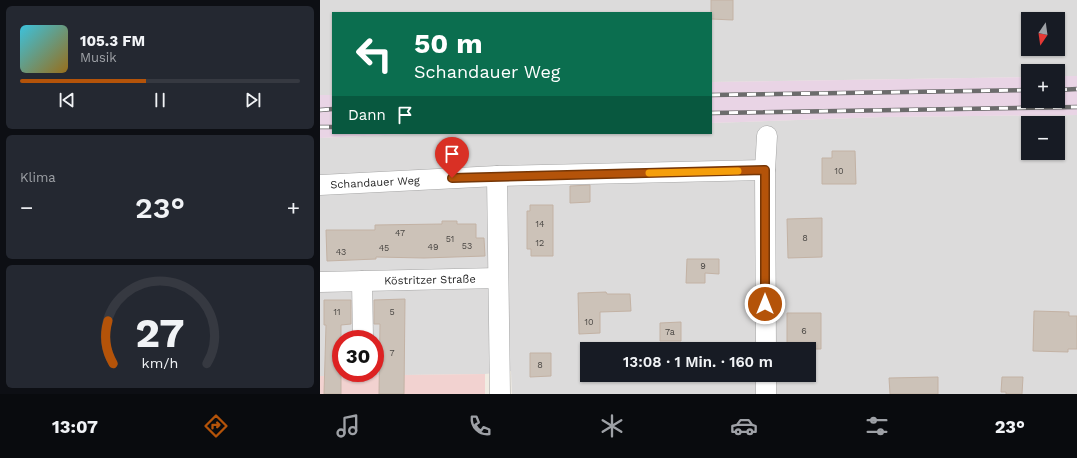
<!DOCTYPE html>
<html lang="de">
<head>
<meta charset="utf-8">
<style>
	:root { --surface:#171b24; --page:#242831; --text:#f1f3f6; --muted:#9ea1a6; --line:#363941; --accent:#b45309 }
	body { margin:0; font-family:"Work Sans",sans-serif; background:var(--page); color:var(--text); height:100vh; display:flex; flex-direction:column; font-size:15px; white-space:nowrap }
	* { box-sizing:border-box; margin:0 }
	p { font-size:13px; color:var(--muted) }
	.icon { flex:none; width:22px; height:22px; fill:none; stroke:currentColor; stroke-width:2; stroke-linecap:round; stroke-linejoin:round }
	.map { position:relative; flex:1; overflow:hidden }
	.panel { display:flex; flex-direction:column; gap:6px; padding:6px; background:#0d0f14; width:320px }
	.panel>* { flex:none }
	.hud { position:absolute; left:12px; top:12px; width:380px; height:122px; border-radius:0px; box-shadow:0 1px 3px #0004; background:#0b6e4f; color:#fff; overflow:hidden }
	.needle { width:26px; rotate:193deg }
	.fabs { position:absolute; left:701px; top:12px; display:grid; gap:8px }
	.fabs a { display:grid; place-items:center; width:44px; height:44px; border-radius:0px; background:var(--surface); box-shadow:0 1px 3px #0004; font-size:20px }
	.speed { position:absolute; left:12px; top:330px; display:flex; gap:8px; font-size:20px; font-weight:700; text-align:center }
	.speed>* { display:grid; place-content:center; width:52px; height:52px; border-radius:50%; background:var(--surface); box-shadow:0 1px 3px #0004; line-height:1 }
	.speed .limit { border:6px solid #d22; background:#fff; color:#111 }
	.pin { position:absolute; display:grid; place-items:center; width:34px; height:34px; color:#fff; margin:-41px -17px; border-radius:50% 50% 50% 0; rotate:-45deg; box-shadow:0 0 4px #0007 }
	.pin .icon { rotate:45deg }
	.me { position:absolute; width:44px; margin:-22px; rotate:0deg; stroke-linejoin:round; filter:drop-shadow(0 0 3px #0008) }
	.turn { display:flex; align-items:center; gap:14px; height:84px; padding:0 16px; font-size:18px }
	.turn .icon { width:52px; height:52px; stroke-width:2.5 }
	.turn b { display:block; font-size:28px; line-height:34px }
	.then { display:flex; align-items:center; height:38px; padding:0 16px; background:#0003; gap:8px; font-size:15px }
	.big { font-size:30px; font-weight:600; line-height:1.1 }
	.panel .tile { flex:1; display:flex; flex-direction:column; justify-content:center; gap:6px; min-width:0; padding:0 14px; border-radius:6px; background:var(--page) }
	.panel .dial { align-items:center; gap:0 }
	.dial svg { height:104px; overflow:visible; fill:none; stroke:var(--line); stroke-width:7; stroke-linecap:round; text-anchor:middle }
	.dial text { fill:var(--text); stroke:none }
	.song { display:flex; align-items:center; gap:12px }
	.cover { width:48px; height:48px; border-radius:6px; background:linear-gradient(135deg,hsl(190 70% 55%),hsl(40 70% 35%)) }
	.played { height:4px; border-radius:2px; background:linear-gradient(90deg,var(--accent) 45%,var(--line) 45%) }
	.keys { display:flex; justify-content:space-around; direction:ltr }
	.heat { display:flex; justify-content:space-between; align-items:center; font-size:22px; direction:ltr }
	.trip { position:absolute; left:260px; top:342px; width:236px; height:40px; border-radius:0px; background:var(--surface); box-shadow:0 1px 3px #0004; font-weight:600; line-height:40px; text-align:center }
	.tab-bar { display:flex; height:64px; justify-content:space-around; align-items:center; background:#090b0e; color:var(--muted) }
	.tab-bar .icon { width:28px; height:28px }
	.tab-bar .current { color:var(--accent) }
	.tab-bar b { font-size:18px; color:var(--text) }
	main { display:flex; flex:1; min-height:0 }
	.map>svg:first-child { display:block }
	.residential { fill:#dcdbdb; fill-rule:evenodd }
	.commercial { fill:#f2d2d0 }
	.industrial { fill:#e9d4e5 }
	.building { fill:#ccc2b8; stroke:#c3b2a4 }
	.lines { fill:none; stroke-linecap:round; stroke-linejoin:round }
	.minor-casing { stroke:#a5a5a5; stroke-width:21 }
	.minor { stroke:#fff; stroke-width:20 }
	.rail-casing { stroke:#6c6c6c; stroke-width:4.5 }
	.rail { stroke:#fff; stroke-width:3; stroke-dasharray:9; stroke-linecap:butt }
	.route-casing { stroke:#753606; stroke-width:10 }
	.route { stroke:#b45309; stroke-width:7 }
	.slow { stroke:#f59e0b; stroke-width:7 }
	.labels { text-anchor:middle; stroke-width:3; stroke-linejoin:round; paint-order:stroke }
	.number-label { font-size:9px; fill:#4a4744 }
	.street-label { font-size:11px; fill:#1e1e1e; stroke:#fff }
</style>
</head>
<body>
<main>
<section class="panel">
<div class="tile">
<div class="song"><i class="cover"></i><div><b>105.3 FM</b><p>Musik</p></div></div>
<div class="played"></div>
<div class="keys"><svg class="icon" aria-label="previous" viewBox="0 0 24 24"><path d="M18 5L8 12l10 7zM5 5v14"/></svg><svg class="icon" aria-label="pause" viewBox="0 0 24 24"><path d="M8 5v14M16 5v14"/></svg><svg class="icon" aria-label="next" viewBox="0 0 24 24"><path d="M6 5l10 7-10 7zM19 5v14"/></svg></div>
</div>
<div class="tile"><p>Klima</p>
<div class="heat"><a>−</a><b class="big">23°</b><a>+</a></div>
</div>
<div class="tile dial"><svg viewBox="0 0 100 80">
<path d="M14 69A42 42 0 1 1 86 69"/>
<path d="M14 69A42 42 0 0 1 10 36" stroke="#b45309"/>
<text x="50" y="56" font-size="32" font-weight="700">27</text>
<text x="50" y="72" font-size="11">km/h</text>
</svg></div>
</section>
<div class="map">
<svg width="757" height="394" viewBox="0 0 757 394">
	<rect width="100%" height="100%" fill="#f0ece3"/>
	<!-- residential -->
	<path class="residential" d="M0,0H757V76H738V71H708V77L391,82V13H13V95H0ZM708,19H738V49H708Z
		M757,115V394H192L191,371L165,374L0,376V138L108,133H391V123L563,117ZM708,123H738V153H708ZM21,339H55V373H21ZM267,349H489V375H267Z"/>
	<!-- commercial -->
	<path class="commercial" d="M165,374V394H0V376Z"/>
	<!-- industrial -->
	<path class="industrial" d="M738,76H757V115L563,117L391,123V82L708,77V101H738Z
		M0,95H13V133H108L0,138Z"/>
	<!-- building -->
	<path class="building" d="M391,0H413V20L391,19Z
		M512,151H535L536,184H502V158H512Z
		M270,185V202L250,203V186Z
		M210,205H233V256H211V249H207V211H210Z
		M502,218V257L468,258L467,219Z
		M122,221H137V224H156V238H164L165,256L104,258L56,257V259L7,261L6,230H55V225L122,224Z
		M367,259H399V274L385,273V283H366Z
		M286,292L287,294H310L311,311L280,312V333L259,334L258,293Z
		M85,299L84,394H59L60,324H54V300Z
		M4,300H31V324L21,325V394H4L6,325H4Z
		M714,311L749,312V316H757V349H748V352L713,351Z
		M467,313H501V349H467Z
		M361,322V341H340V323Z
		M210,353H231V376L210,377Z
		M618,377V394H570L569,378Z
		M682,377H703L702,394H686V392H681Z"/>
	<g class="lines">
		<!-- minor casing -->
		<g class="minor-casing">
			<g id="minor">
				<path d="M177,176L180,394"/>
				<path id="s1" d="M0,185L177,176L445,170"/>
				<path d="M42,281L43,339"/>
				<path id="s2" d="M0,282L178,278"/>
				<path d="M446,349L445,170L447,136"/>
				<path d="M446,375V394"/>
			</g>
		</g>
		<!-- minor -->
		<use href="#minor" class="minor"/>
		<!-- rail casing -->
		<g class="rail-casing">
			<path id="rail" d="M738,90L757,89
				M391,95L708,90
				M0,110L13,109
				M391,113L757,107
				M0,127H13"/>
		</g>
		<!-- rail -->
		<use href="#rail" class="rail"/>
	</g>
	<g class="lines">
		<!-- route casing -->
		<g class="route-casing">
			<path id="route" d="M132,178L445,170V304"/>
		</g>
		<!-- route -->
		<use href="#route" class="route"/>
		<!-- slow -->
		<path class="slow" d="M329,173L418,171"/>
	</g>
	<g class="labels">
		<!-- number labels -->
		<g class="number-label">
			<text x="519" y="174">10</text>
			<text x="220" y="227">14</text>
			<text x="80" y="236">47</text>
			<text x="485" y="241">8</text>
			<text x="130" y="242">51</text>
			<text x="220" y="246">12</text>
			<text x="147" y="249">53</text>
			<text x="113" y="250">49</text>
			<text x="64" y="251">45</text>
			<text x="21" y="255">43</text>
			<text x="383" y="269">9</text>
			<text x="17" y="315">11</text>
			<text x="72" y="315">5</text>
			<text x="269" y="325">10</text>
			<text x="484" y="334">6</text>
			<text x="350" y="335">7a</text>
			<text x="72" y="356">7</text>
			<text x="220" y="368">8</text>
		</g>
		<!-- street labels -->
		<g class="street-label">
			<text dy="4" stroke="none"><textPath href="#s1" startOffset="55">Schandauer Weg</textPath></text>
			<text dy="4" stroke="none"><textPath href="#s2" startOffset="110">Köstritzer Straße</textPath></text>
		</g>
	</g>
</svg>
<div class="fabs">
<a><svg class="needle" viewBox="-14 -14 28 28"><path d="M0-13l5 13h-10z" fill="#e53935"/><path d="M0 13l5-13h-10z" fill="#9ea1a6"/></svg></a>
<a>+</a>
<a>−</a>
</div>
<div class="speed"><div class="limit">30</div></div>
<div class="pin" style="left:132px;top:178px;background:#d93025"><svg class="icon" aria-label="arrive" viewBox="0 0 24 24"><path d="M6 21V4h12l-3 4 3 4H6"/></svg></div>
<svg class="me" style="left:445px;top:304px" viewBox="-20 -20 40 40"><circle r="17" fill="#b45309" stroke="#fff" stroke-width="3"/><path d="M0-11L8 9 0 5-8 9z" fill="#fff"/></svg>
<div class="trip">13:08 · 1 Min. · 160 m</div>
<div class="hud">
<div class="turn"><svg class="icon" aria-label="left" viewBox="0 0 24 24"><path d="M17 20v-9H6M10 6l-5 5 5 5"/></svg><div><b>50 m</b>Schandauer Weg</div></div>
<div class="then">Dann<svg class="icon" aria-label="arrive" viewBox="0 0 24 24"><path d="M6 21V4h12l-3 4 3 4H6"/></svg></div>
</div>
</div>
</main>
<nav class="tab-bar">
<b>13:07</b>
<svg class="icon current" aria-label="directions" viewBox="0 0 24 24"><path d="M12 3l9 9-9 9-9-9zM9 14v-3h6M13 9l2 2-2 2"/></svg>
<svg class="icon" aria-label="music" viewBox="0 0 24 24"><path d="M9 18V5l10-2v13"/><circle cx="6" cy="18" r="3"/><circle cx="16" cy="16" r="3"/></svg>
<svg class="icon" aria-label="phone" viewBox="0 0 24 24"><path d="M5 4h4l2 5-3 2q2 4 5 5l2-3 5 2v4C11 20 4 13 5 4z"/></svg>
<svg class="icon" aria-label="climate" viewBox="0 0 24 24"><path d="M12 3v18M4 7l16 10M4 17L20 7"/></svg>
<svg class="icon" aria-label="car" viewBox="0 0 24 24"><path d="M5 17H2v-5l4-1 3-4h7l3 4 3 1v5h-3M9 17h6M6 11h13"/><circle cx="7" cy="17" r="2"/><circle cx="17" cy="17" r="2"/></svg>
<svg class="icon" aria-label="filters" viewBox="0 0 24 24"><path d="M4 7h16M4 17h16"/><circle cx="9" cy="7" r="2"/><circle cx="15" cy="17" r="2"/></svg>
<b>23°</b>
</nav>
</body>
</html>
